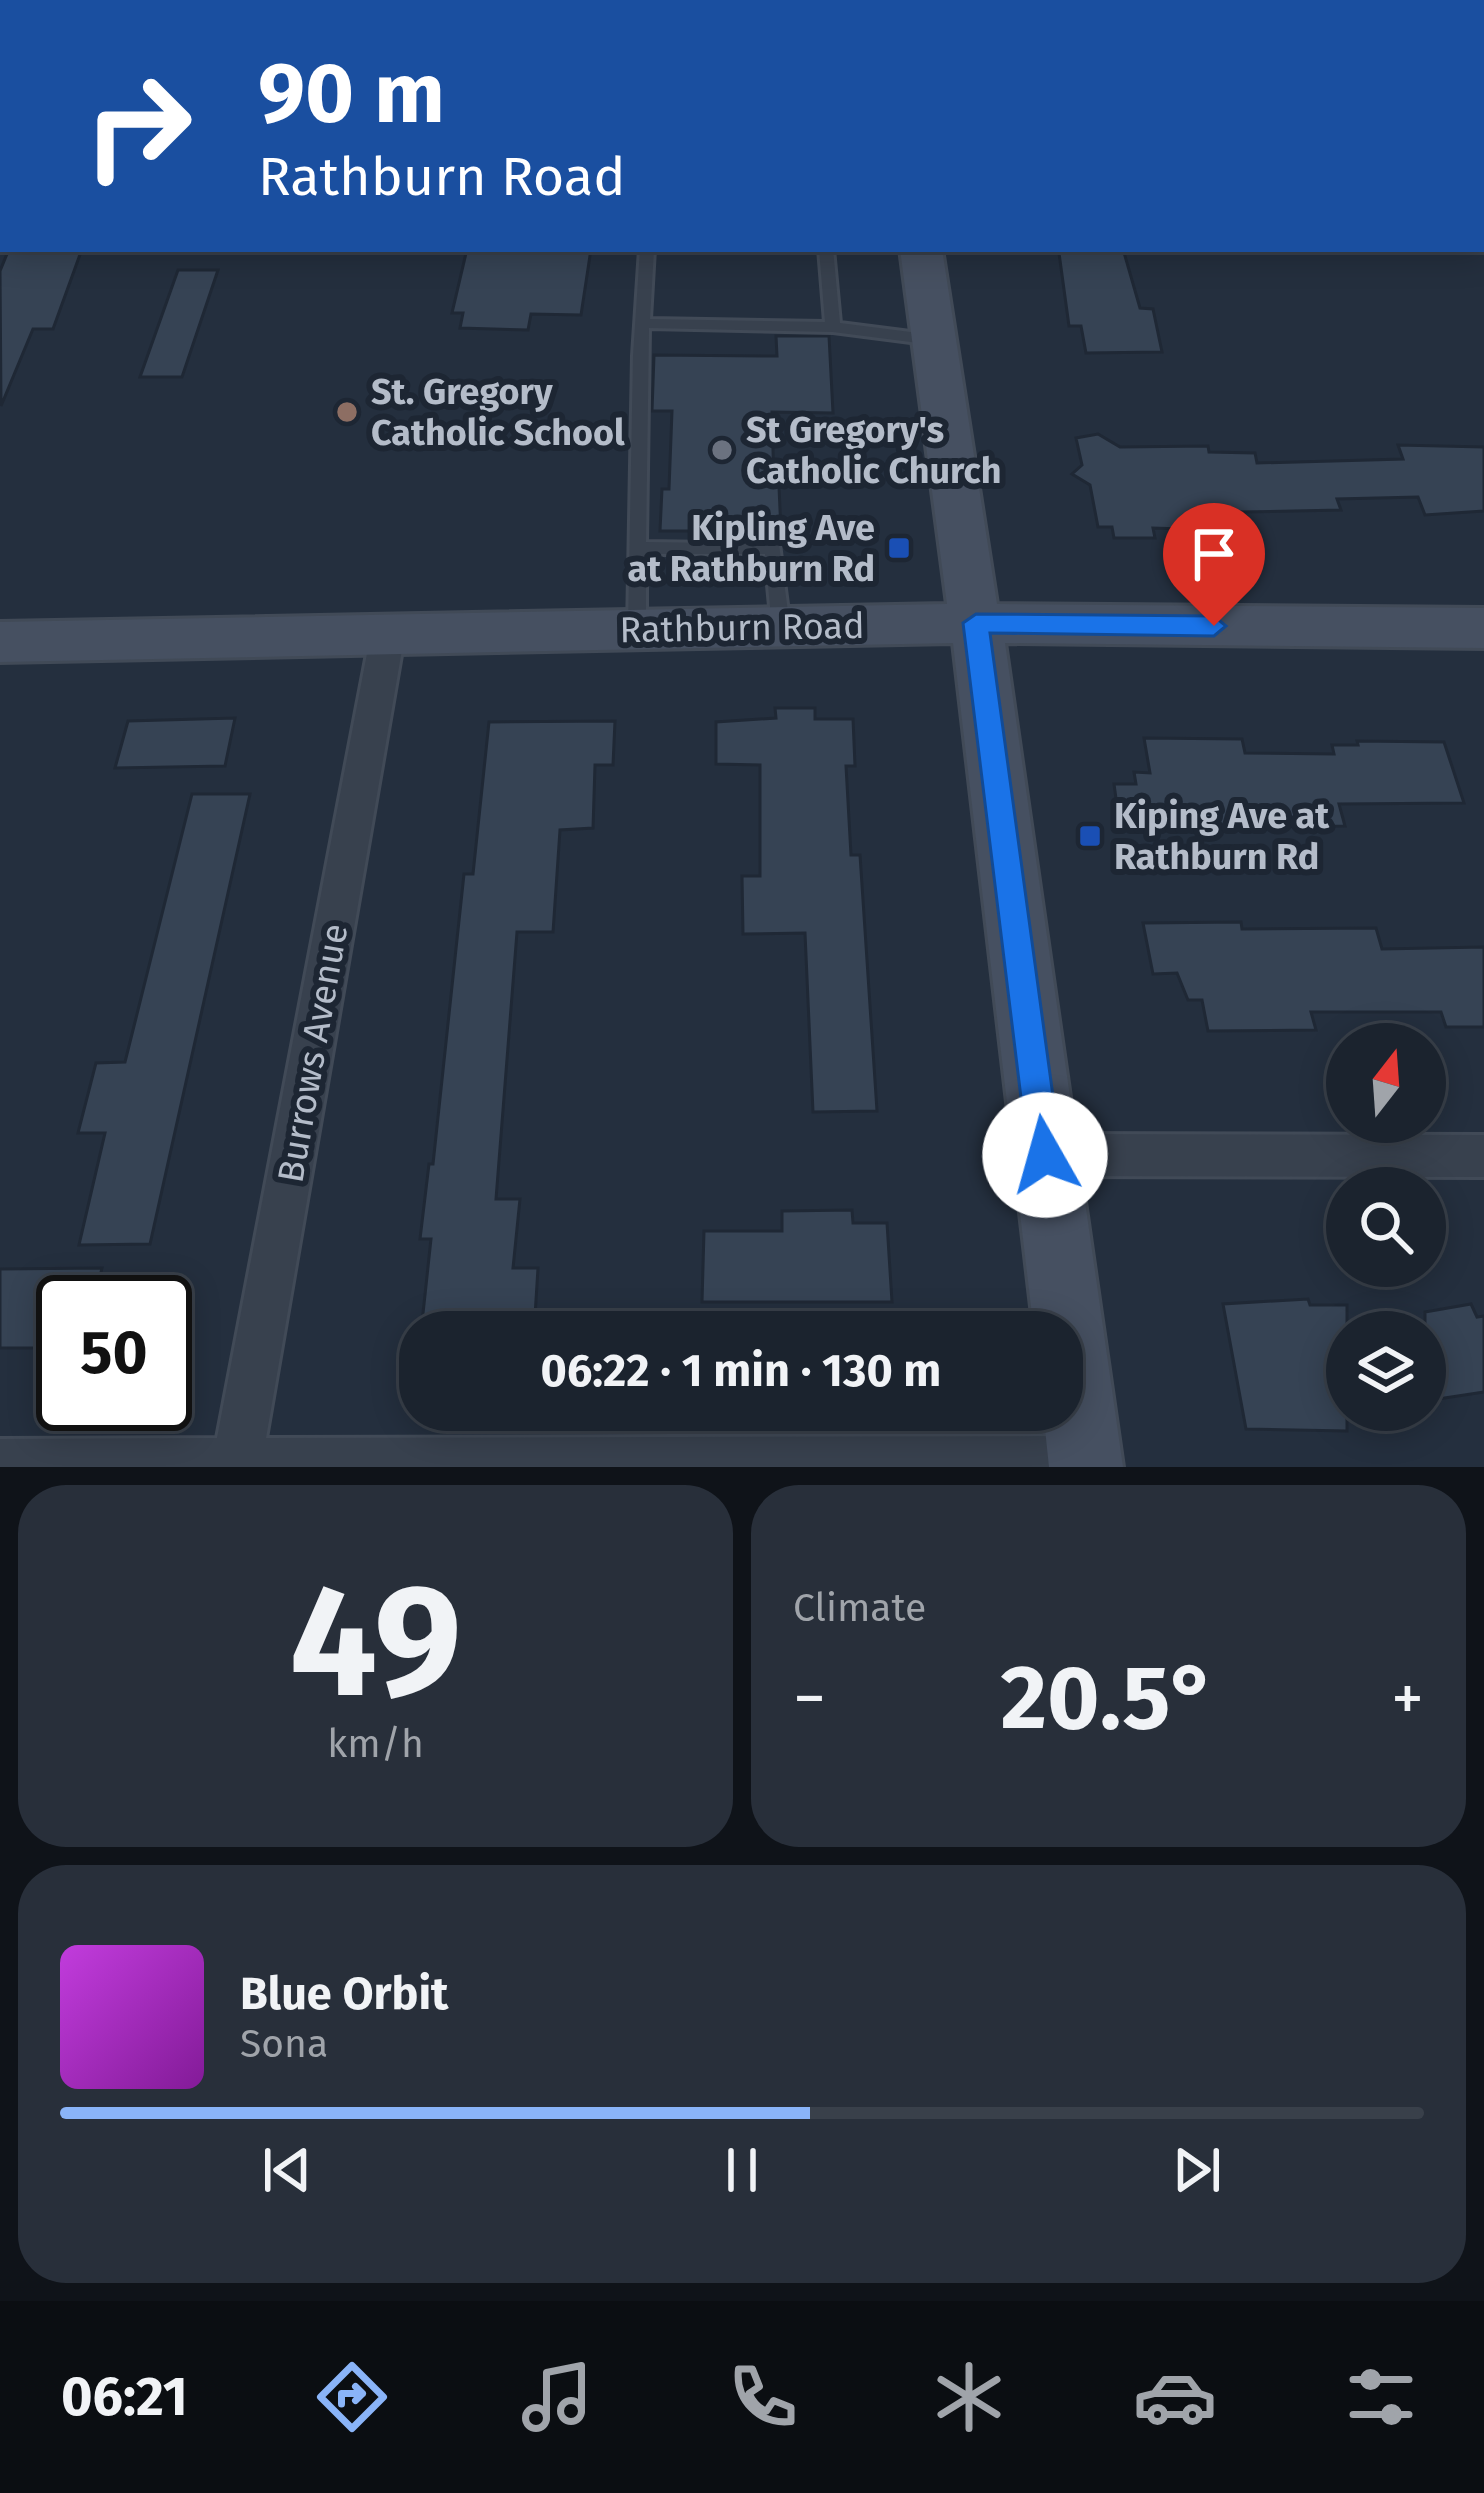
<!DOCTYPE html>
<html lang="en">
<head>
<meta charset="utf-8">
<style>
	:root { --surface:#1b232e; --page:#282f3a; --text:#f1f3f6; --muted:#a0a4aa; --line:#39404a; --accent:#8ab4f8 }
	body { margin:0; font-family:"Fira Sans",sans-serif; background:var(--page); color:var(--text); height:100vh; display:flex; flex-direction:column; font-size:45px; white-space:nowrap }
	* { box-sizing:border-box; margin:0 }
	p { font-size:39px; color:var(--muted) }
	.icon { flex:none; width:66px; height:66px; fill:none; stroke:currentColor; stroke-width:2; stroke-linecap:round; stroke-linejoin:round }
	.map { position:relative; height:1467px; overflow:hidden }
	.sheet { display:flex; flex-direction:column; gap:18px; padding:18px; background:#0f1319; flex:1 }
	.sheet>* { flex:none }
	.guide { position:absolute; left:0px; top:0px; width:1485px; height:252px; box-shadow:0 6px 30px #0003,0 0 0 3px var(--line); background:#1a4fa0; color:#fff; overflow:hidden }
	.needle { width:78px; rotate:17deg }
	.fabs { position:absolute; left:1326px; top:1023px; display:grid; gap:24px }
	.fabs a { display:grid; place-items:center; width:120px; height:120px; border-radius:50%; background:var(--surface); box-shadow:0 6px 30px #0003,0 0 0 3px var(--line); font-size:60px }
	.speed { position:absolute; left:36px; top:1275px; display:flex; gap:24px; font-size:60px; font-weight:700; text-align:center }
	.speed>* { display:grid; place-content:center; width:156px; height:156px; border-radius:50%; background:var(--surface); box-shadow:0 6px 30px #0003,0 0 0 3px var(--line); line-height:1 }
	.speed .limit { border:6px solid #111; border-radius:18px; background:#fff; color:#111 }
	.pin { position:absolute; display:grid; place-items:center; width:102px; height:102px; color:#fff; margin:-123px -51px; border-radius:50% 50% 50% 0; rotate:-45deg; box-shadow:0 0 12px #0007 }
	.pin .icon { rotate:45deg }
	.me { position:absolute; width:132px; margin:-66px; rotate:353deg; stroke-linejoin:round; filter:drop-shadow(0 0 9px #0008) }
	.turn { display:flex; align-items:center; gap:42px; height:252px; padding:0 60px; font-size:54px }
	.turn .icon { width:156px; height:156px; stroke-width:2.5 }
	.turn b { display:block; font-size:84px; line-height:102px }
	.big { font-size:90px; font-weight:700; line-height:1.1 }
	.sheet .widget { flex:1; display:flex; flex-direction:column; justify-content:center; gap:18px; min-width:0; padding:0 42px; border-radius:48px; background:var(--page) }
	.sheet .dial { align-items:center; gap:0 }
	.dial b { font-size:156px; line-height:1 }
	.song { display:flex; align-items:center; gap:36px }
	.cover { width:144px; height:144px; border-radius:18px; background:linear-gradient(135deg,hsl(290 70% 55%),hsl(290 70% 35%)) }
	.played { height:12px; border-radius:6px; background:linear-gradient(90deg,var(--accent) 55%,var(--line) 55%) }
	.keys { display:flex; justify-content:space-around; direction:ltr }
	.heat { display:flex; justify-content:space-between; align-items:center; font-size:66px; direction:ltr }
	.sheet .tiles { flex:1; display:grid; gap:18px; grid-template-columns:1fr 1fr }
	.widget:last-child { grid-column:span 2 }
	.trip { position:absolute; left:399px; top:1311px; width:684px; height:120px; border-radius:48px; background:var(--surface); box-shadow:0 6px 30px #0003,0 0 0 3px var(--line); font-weight:700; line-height:120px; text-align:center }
	.tabs { display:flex; height:192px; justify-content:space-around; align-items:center; background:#0b0e12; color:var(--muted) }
	.tabs .icon { width:84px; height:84px }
	.tabs .current { color:var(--accent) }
	.tabs b { font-size:54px; color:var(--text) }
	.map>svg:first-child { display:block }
	.building { fill:#364354; stroke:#1f2835; stroke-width:3 }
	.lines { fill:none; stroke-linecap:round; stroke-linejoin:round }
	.lane-casing { stroke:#414a57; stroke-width:6 }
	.street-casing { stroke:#414a57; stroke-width:6 }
	.secondary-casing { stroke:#414a57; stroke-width:6 }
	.lane { fill:#38414e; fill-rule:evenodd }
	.street { fill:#38414e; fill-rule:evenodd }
	.secondary { fill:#465061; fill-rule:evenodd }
	.route { fill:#1a73e8; stroke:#114b97; stroke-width:3 }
	.education-dot { fill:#8d6e63; stroke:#1d2633; stroke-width:4.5 }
	.worship-dot { fill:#6b7280; stroke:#1d2633; stroke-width:4.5 }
	.transit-dot { fill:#1a4fb4; stroke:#1d2633; stroke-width:4.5 }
	.labels { text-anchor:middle; stroke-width:12; stroke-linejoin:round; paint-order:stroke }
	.poi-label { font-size:36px; font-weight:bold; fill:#b4bcc9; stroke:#1d2633; text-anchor:start }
	.street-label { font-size:36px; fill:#b4bcc9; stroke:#1d2633 }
</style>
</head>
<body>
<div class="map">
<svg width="1484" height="1467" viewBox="0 0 1484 1467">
	<rect width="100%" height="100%" fill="#242f3e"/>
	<!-- building -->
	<path class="building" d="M9,249H82L53,329H33L1,406L0,271Z
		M467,249H591L581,315L531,314L528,330L460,328L463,313H452Z
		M1075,249H1123L1140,308L1153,309L1162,352L1086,353L1081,326H1069L1059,253Z
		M178,270H218L182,377H140Z
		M776,336H829L833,413L772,412L774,487H779L781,531H660L662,489H669L672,411H652L654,355L777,356Z
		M1098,434L1120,447L1208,446L1209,452L1255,453L1257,463L1403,459L1398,445L1484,447V511L1425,515L1418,497L1337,499L1341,510L1242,512L1246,531L1153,528L1155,538H1114L1112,527H1098L1090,485L1072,474L1082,465L1076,438Z
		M775,708H815V719H853L855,766H846L851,855H860L877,1111L813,1112L805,933L743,934L742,876H760V765L716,764V722L776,718Z
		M235,718L225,766L115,768L128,721Z
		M615,721L613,765H595L593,828L560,830L553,932H517L496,1199H520L513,1268H538L534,1332H421L431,1239H420L429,1164H433L464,874H473L489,722Z
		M1144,738L1242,739L1245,753L1334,754L1332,745H1358L1357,741L1444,742L1464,803L1339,804L1345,826L1120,828L1114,784H1136L1134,772L1150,773Z
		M192,794H250L150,1244L79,1245L105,1133H78L96,1063L125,1062Z
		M1241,922L1242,929L1376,928L1382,949L1484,947V1027H1446L1441,1012H1311L1316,1030L1208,1031L1202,1000H1188L1177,973L1153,974L1143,923Z
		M852,1210L853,1223H887L892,1302H702L704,1231H782V1211Z
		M102,1268L94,1302H63V1348H0V1269Z
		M1308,1299L1310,1305H1347V1431L1246,1429L1223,1304Z
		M1471,1304L1477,1317L1484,1316V1392L1425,1401V1312Z"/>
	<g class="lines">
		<!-- lane casing -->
		<g class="lane-casing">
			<path id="lane" d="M640,249H654L650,319L825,322L819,249H833L840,323L934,335L941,340L934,345L833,332L649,328L646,542L779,544L790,627L787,632H775L772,627L765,554H646V630L637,637L628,630L633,356Z"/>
		</g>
		<!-- street casing -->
		<g class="street-casing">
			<path id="street" d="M34,0H58L32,3Z
				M1482,64H1484V79H1482Z
				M0,73H3L0,93Z
				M1482,147H1484V163H1482Z
				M387,625L399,629L404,638L266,1438L1085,1436L1102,1443L1109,1460L1107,1467H0V1439L217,1438L370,638L375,629Z
				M1045,1134L1484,1135V1177L1045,1176L1030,1170L1023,1155L1030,1140Z"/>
		</g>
		<!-- secondary casing -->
		<g class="secondary-casing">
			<path id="secondary" d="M867,0H901V3H867Z
				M900,249H942L997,604L1484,608V648L1005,643L1123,1467H1049L1043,1410H1062V1332H1034L953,643L0,662V622L947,604Z"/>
		</g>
		<!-- lane -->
		<use href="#lane" class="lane"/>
		<!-- street -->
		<use href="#street" class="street"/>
		<!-- secondary -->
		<use href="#secondary" class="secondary"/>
	</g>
	<!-- route -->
	<path class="route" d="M976,614L1214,616L1226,626L1214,636L990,633L1061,1155L1056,1167L1045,1171L1033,1167L1028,1155L963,623Z"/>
	<!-- markers -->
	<circle class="education-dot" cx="347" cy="412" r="12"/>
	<circle class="worship-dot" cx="722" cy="450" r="12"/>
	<g class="transit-dot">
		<rect x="887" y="536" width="24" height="24" rx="6"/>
		<rect x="1078" y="824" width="24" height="24" rx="6"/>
	</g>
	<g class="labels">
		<!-- poi labels -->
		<g class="poi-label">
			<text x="371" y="404">St. Gregory<tspan x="371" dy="41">Catholic School</tspan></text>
			<text x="746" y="442">St Gregory's<tspan x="746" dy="41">Catholic Church</tspan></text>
			<text x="875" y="540" text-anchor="end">Kipling Ave<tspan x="875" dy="41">at Rathburn Rd</tspan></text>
			<text x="1114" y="828">Kiping Ave at<tspan x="1114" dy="41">Rathburn Rd</tspan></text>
		</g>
		<!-- street labels -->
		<g class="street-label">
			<text transform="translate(742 627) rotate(-1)" y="13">Rathburn Road</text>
			<text transform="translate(312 1053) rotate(-80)" y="13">Burrows Avenue</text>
		</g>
	</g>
</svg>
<div class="fabs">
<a><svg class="needle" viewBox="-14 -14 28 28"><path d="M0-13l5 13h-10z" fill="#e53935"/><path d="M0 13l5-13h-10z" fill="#a0a4aa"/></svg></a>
<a><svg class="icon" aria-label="search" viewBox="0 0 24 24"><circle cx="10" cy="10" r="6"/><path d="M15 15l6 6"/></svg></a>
<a><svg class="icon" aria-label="layers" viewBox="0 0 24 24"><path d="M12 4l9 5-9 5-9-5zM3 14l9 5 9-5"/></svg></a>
</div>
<div class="speed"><div class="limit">50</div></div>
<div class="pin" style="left:1214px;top:626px;background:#d93025"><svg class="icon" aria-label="arrive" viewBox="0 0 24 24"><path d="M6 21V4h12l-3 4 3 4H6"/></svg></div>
<svg class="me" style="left:1045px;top:1155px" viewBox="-20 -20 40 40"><circle r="19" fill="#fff"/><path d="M0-13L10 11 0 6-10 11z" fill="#1a73e8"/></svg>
<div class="trip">06:22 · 1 min · 130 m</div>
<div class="guide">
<div class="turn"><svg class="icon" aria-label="right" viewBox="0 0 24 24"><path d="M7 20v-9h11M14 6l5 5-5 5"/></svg><div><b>90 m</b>Rathburn Road</div></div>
</div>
</div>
<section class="sheet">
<div class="tiles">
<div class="widget dial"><b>49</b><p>km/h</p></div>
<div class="widget"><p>Climate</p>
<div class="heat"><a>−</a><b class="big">20.5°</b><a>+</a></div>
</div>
<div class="widget">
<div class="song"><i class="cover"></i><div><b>Blue Orbit</b><p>Sona</p></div></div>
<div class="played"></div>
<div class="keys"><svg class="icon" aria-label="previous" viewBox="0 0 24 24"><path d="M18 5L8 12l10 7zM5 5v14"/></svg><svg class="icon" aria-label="pause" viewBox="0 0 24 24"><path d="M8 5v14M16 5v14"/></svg><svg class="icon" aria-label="next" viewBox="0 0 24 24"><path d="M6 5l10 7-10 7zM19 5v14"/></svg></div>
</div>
</div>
</section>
<nav class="tabs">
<b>06:21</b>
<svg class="icon current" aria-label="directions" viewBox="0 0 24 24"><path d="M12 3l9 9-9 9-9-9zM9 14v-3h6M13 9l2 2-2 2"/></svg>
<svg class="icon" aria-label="music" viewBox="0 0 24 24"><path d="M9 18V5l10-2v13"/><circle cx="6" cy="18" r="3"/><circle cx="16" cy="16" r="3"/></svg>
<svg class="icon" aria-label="phone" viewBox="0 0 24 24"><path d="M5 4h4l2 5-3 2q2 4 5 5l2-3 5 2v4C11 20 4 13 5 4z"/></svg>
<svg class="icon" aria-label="climate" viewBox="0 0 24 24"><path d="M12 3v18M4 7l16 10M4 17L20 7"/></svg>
<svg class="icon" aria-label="car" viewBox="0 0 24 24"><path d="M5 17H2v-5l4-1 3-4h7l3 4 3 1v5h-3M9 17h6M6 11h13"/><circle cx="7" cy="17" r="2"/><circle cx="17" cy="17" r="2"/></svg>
<svg class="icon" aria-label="filters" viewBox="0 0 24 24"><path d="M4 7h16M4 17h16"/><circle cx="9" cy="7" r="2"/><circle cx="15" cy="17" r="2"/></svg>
</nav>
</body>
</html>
